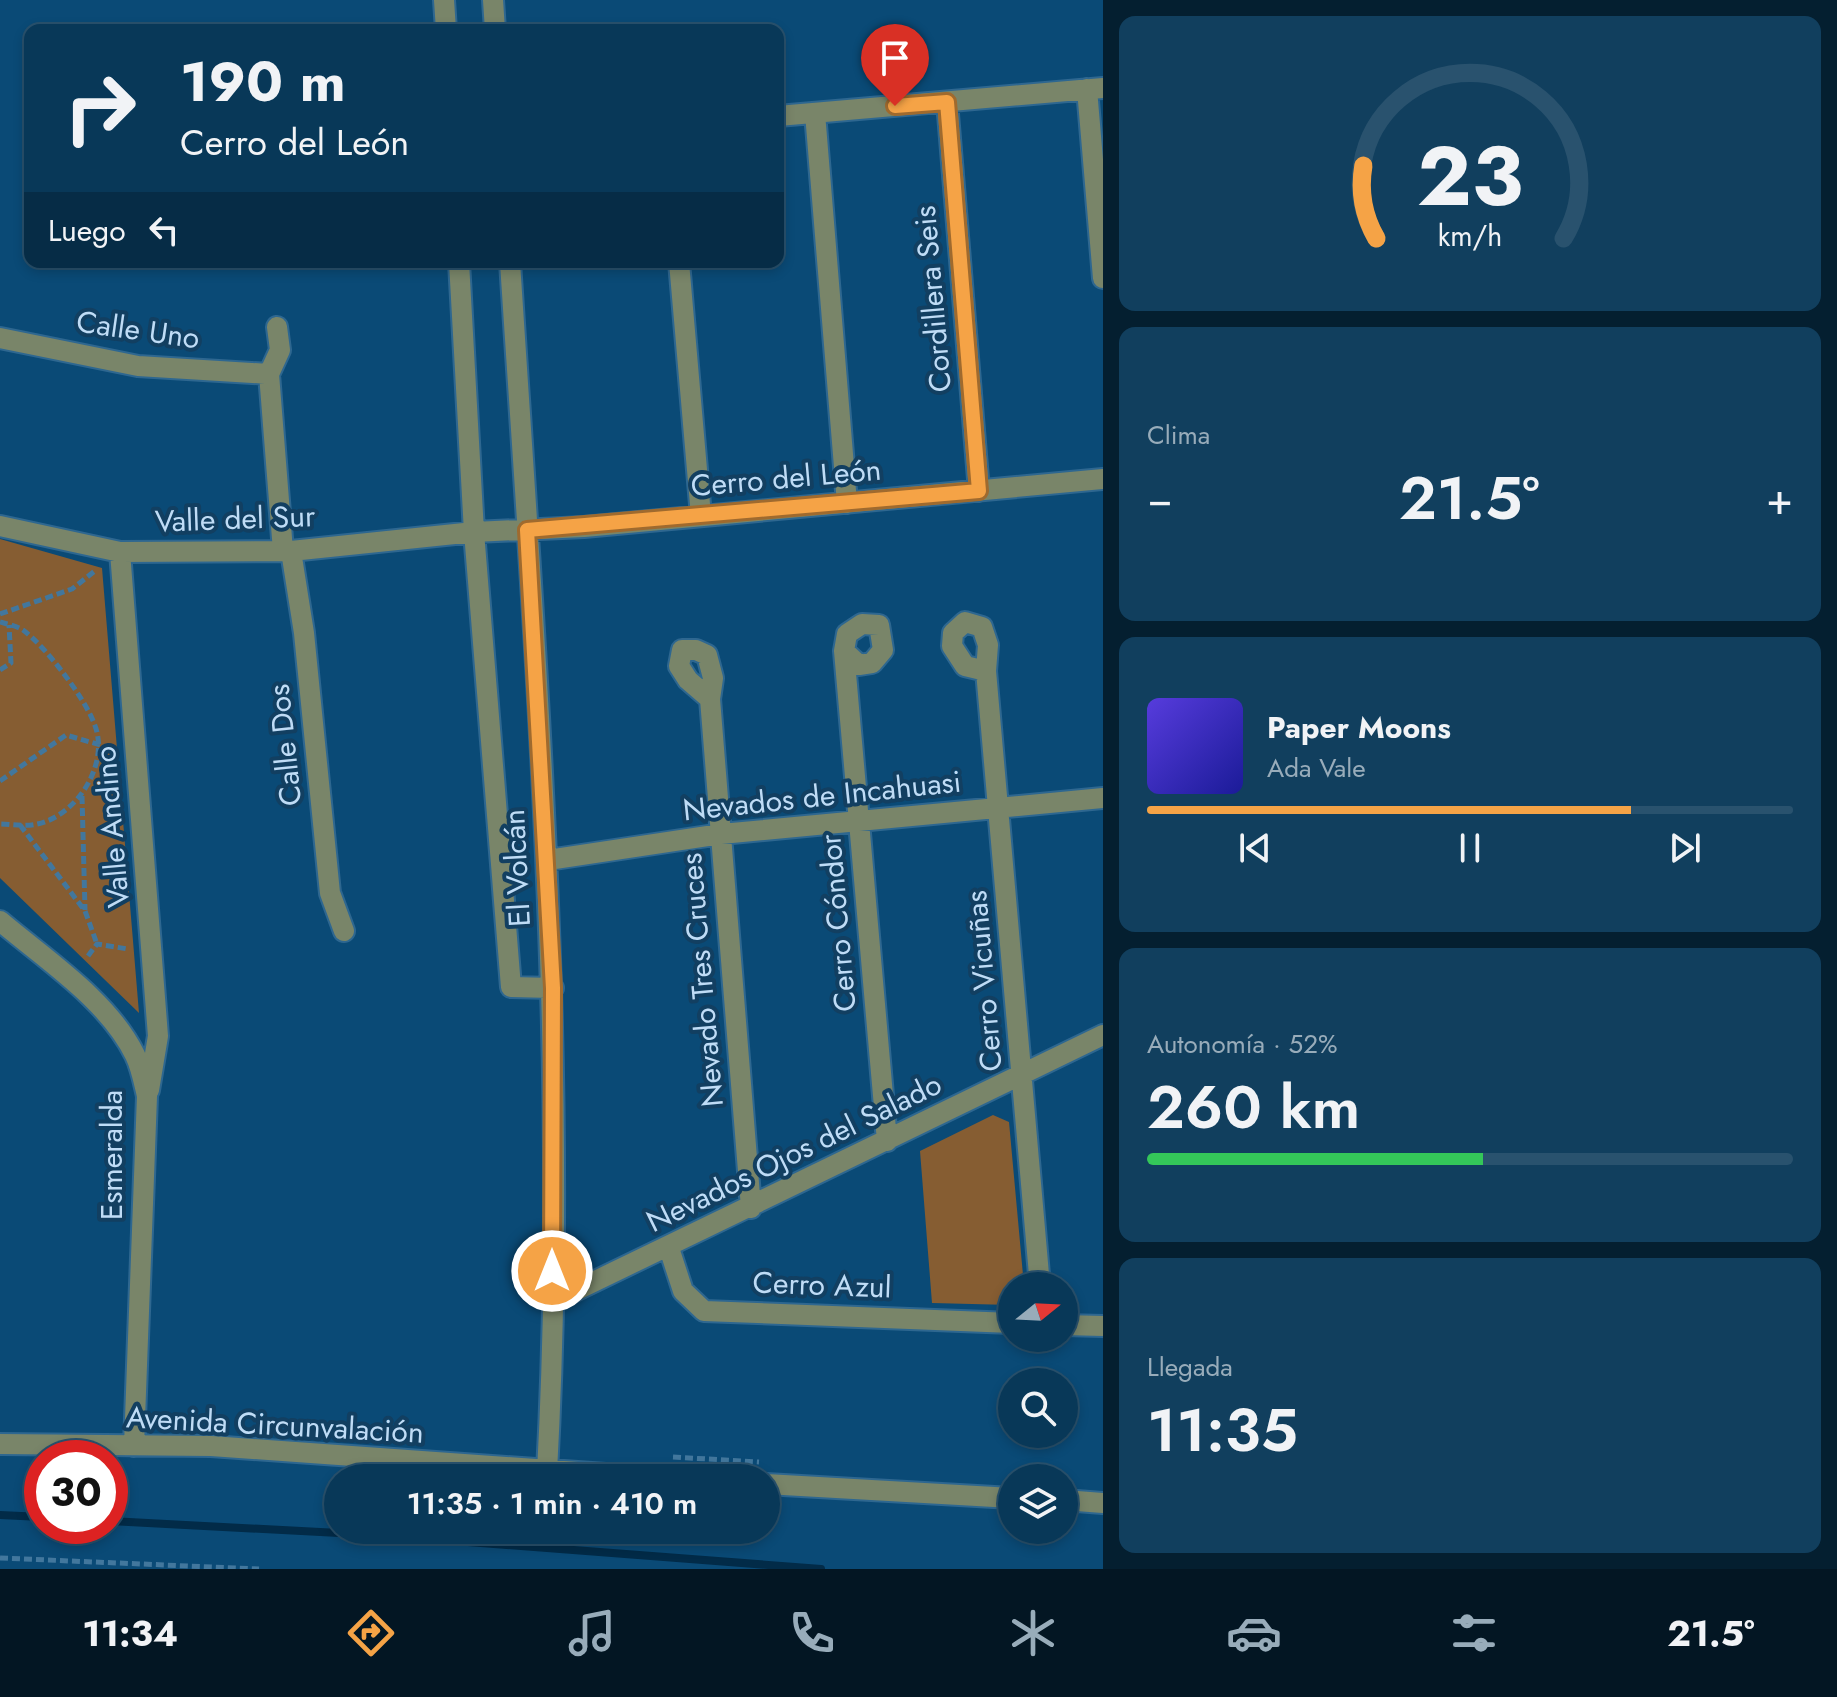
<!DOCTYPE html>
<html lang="es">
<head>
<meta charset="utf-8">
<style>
	:root { --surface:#083858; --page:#113f5e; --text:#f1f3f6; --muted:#98acba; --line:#29526e; --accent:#f5a346 }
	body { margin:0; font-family:Jost,sans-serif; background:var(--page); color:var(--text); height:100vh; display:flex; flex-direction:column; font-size:30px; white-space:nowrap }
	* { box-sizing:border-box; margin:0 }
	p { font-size:26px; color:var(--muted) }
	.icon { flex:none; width:44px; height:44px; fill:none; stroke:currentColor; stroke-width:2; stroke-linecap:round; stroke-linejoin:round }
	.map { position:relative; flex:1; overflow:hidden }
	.side { display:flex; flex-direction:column; gap:16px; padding:16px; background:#041f30; width:734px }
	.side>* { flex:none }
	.guide { position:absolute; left:24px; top:24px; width:760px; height:244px; border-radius:16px; box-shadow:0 4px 12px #0003,0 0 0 2px var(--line); background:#083858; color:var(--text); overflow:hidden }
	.needle { width:52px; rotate:72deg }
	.tools { position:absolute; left:998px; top:1272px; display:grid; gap:16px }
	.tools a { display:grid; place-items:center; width:80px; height:80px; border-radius:50%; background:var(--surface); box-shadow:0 4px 12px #0003,0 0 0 2px var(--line); font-size:40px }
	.speed { position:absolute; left:24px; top:1440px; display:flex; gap:16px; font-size:40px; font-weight:700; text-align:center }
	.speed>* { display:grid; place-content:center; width:104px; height:104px; border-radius:50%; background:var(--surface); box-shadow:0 4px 12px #0003,0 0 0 2px var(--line); line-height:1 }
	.speed .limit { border:12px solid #d22; background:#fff; color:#111 }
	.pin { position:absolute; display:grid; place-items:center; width:68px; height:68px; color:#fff; margin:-82px -34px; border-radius:50% 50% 50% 0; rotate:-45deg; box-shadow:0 0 8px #0007 }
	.pin .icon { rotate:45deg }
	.me { position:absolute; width:88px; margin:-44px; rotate:0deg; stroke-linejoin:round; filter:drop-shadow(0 0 6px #0008) }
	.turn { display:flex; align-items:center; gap:28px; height:168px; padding:0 24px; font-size:36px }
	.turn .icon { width:104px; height:104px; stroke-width:2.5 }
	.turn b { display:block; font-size:56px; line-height:68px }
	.then { display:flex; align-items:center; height:76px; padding:0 24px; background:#0003; gap:16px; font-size:30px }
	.big { font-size:60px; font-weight:600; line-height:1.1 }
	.side .widget { flex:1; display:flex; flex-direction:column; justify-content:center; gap:12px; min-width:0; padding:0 28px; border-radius:16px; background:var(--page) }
	.side .dial { align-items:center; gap:0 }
	.dial svg { height:208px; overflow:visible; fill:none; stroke:var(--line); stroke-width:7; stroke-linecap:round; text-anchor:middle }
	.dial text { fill:var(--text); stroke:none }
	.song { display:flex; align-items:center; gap:24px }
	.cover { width:96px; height:96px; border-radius:12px; background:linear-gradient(135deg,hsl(250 70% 55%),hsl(240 70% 35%)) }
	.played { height:8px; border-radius:4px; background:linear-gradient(90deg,var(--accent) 75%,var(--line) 75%) }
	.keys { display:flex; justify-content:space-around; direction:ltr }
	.heat { display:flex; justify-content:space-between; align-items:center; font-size:44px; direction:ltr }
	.charge { height:12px; border-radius:6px; background:linear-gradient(90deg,#34c759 52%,var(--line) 0) }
	.trip { position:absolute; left:324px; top:1464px; width:456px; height:80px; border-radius:40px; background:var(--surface); box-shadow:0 4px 12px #0003,0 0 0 2px var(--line); font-weight:600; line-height:80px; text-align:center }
	.menu { display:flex; height:128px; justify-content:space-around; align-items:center; background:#031623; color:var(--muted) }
	.menu .icon { width:56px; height:56px }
	.menu .current { color:var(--accent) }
	.menu b { font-size:36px; color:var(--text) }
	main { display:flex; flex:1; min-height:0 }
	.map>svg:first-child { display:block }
	.green { fill:#865d32 }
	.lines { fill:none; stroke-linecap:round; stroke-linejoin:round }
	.stream { stroke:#022b48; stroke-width:8 }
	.minor-casing { stroke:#2e6790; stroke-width:24 }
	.path { stroke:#42779d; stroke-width:5; stroke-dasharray:8 4; stroke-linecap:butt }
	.minor { stroke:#798569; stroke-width:20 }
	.route-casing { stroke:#9f6a2e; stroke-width:20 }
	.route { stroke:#f5a346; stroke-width:14 }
	.labels { text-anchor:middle; stroke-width:8; stroke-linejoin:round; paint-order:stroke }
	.street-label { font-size:30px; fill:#bfdcf6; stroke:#123f61 }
</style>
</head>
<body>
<main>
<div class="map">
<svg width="1103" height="1569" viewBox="0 0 1103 1569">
	<rect width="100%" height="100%" fill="#0a4a76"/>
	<!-- green -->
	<path class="green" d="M0,539L102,568L139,1013L0,878Z
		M993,1115L1009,1122L1024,1286H1012L1011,1305L932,1303L920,1151Z"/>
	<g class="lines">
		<!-- stream -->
		<path class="stream" d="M0,1515L42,1517
			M110,1521L377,1535L821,1569"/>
		<!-- minor casing -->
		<g class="minor-casing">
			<path id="minor" d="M444,0L446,30
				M493,0L495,30
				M1087,89L1103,278
				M947,102L979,491
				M815,113L847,503
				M778,116L1103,88
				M459,262L474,532L511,987L553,988
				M510,262C536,665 569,1068 547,1472
				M679,262L701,516
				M0,338L138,366L269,374L280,350L277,327
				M269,374L283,551
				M0,526L120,552L291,551L474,532L584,527L1103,479
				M291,551L304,633L330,893L344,931
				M120,552L158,1036L149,1090
				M844,651L859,665L872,663L883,650L879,625L862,624L847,634L844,651L887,1141
				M986,671L965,666L952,646L953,633L965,622L982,627L988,645L986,671L1040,1286
				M710,699L688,680L679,666L682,650H696L707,655L713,678L710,699L751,1208
				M548,860L721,834L1103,798
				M0,921C46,960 108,1000 135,1055C141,1067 144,1083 147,1096L134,1446
				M669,1248L683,1291L704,1311L1012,1323
				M552,1302L1103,1035
				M1064,1325L1103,1326
				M0,1444L211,1446L662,1478
				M766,1484L1012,1498
				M1064,1500L1103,1503"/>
		</g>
		<!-- path -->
		<path class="path" d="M0,614L72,589L96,570
			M0,622C7,624 17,626 23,630C46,647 84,697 94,723C111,763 77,816 37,824C26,827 11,824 0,824
			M0,670L11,663L9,625
			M0,781L66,735L114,749
			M82,796L85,910
			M20,825L85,911L97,944
			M88,956L97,944L128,949
			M673,1457L759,1462
			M0,1558L259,1569"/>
		<!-- minor -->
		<use href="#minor" class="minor"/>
	</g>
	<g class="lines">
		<!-- route casing -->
		<g class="route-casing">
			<path id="route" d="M552,1271L553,988L527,530L979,491L947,102L895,106"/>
		</g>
		<!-- route -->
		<use href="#route" class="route"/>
	</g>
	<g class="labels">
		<!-- street labels -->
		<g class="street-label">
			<text transform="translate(933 299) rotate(-95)" y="10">Cordillera Seis</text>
			<text transform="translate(138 330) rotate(8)" y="10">Calle Uno</text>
			<text transform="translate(786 478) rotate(-5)" y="10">Cerro del León</text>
			<text transform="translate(235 519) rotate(-2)" y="10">Valle del Sur</text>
			<text transform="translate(285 745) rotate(-96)" y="10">Calle Dos</text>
			<text transform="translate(822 796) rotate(-6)" y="10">Nevados de Incahuasi</text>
			<text transform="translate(112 827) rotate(-95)" y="10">Valle Andino</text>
			<text transform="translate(517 868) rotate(-93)" y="10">El Volcán</text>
			<text transform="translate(838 923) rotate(-95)" y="10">Cerro Cóndor</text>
			<text transform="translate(702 980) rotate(-95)" y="10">Nevado Tres Cruces</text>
			<text transform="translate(984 981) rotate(-95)" y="10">Cerro Vicuñas</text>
			<text transform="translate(794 1153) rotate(-26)" y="10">Nevados Ojos del Salado</text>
			<text transform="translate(112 1155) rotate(-90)" y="10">Esmeralda</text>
			<text transform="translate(822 1285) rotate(2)" y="10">Cerro Azul</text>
			<text transform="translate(275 1425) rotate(3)" y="10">Avenida Circunvalación</text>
		</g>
	</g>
</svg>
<div class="tools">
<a><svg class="needle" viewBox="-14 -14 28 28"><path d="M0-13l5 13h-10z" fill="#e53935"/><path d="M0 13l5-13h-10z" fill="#98acba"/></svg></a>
<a><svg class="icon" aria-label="search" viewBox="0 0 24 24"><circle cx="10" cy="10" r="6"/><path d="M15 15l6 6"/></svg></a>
<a><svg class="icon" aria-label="layers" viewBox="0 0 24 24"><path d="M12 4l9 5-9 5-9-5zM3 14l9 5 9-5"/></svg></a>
</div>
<div class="speed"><div class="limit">30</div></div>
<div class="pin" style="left:895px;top:106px;background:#d93025"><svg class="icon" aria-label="arrive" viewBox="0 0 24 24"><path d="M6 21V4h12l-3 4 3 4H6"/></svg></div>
<svg class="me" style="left:552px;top:1271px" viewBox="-20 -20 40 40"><circle r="17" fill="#f5a346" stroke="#fff" stroke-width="3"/><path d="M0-11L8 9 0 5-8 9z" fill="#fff"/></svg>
<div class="trip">11:35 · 1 min · 410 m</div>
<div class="guide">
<div class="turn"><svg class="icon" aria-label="right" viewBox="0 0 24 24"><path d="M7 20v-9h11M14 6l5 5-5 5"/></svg><div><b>190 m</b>Cerro del León</div></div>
<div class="then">Luego<svg class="icon" aria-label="left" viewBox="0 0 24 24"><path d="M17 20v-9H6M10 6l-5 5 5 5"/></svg></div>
</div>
</div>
<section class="side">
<div class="widget dial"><svg viewBox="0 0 100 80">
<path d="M14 69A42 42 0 1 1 86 69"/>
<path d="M14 69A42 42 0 0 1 9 41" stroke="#f5a346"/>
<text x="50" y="56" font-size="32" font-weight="700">23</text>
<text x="50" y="72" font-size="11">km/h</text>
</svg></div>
<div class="widget"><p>Clima</p>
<div class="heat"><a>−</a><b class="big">21.5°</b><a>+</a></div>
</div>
<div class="widget">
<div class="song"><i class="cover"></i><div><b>Paper Moons</b><p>Ada Vale</p></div></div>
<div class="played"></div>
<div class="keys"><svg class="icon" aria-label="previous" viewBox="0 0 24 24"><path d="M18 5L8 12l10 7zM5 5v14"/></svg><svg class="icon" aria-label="pause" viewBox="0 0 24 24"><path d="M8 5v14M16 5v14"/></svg><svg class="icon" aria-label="next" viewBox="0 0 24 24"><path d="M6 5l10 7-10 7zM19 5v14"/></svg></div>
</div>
<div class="widget"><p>Autonomía · 52%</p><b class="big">260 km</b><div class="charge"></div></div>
<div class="widget"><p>Llegada</p><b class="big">11:35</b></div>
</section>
</main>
<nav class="menu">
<b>11:34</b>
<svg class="icon current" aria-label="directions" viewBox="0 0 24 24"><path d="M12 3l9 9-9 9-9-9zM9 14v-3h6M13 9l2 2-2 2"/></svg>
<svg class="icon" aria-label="music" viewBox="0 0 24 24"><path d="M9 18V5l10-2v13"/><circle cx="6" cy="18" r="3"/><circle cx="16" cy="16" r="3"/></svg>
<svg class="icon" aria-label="phone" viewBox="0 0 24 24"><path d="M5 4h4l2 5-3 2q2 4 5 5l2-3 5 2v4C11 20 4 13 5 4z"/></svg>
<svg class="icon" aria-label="climate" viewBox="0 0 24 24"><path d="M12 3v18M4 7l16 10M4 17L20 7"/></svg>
<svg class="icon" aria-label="car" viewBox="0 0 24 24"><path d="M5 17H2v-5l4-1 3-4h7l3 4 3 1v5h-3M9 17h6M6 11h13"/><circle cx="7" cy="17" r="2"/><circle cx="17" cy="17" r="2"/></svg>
<svg class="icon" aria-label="filters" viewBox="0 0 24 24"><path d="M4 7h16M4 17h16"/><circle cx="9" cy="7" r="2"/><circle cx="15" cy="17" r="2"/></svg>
<b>21.5°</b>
</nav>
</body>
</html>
